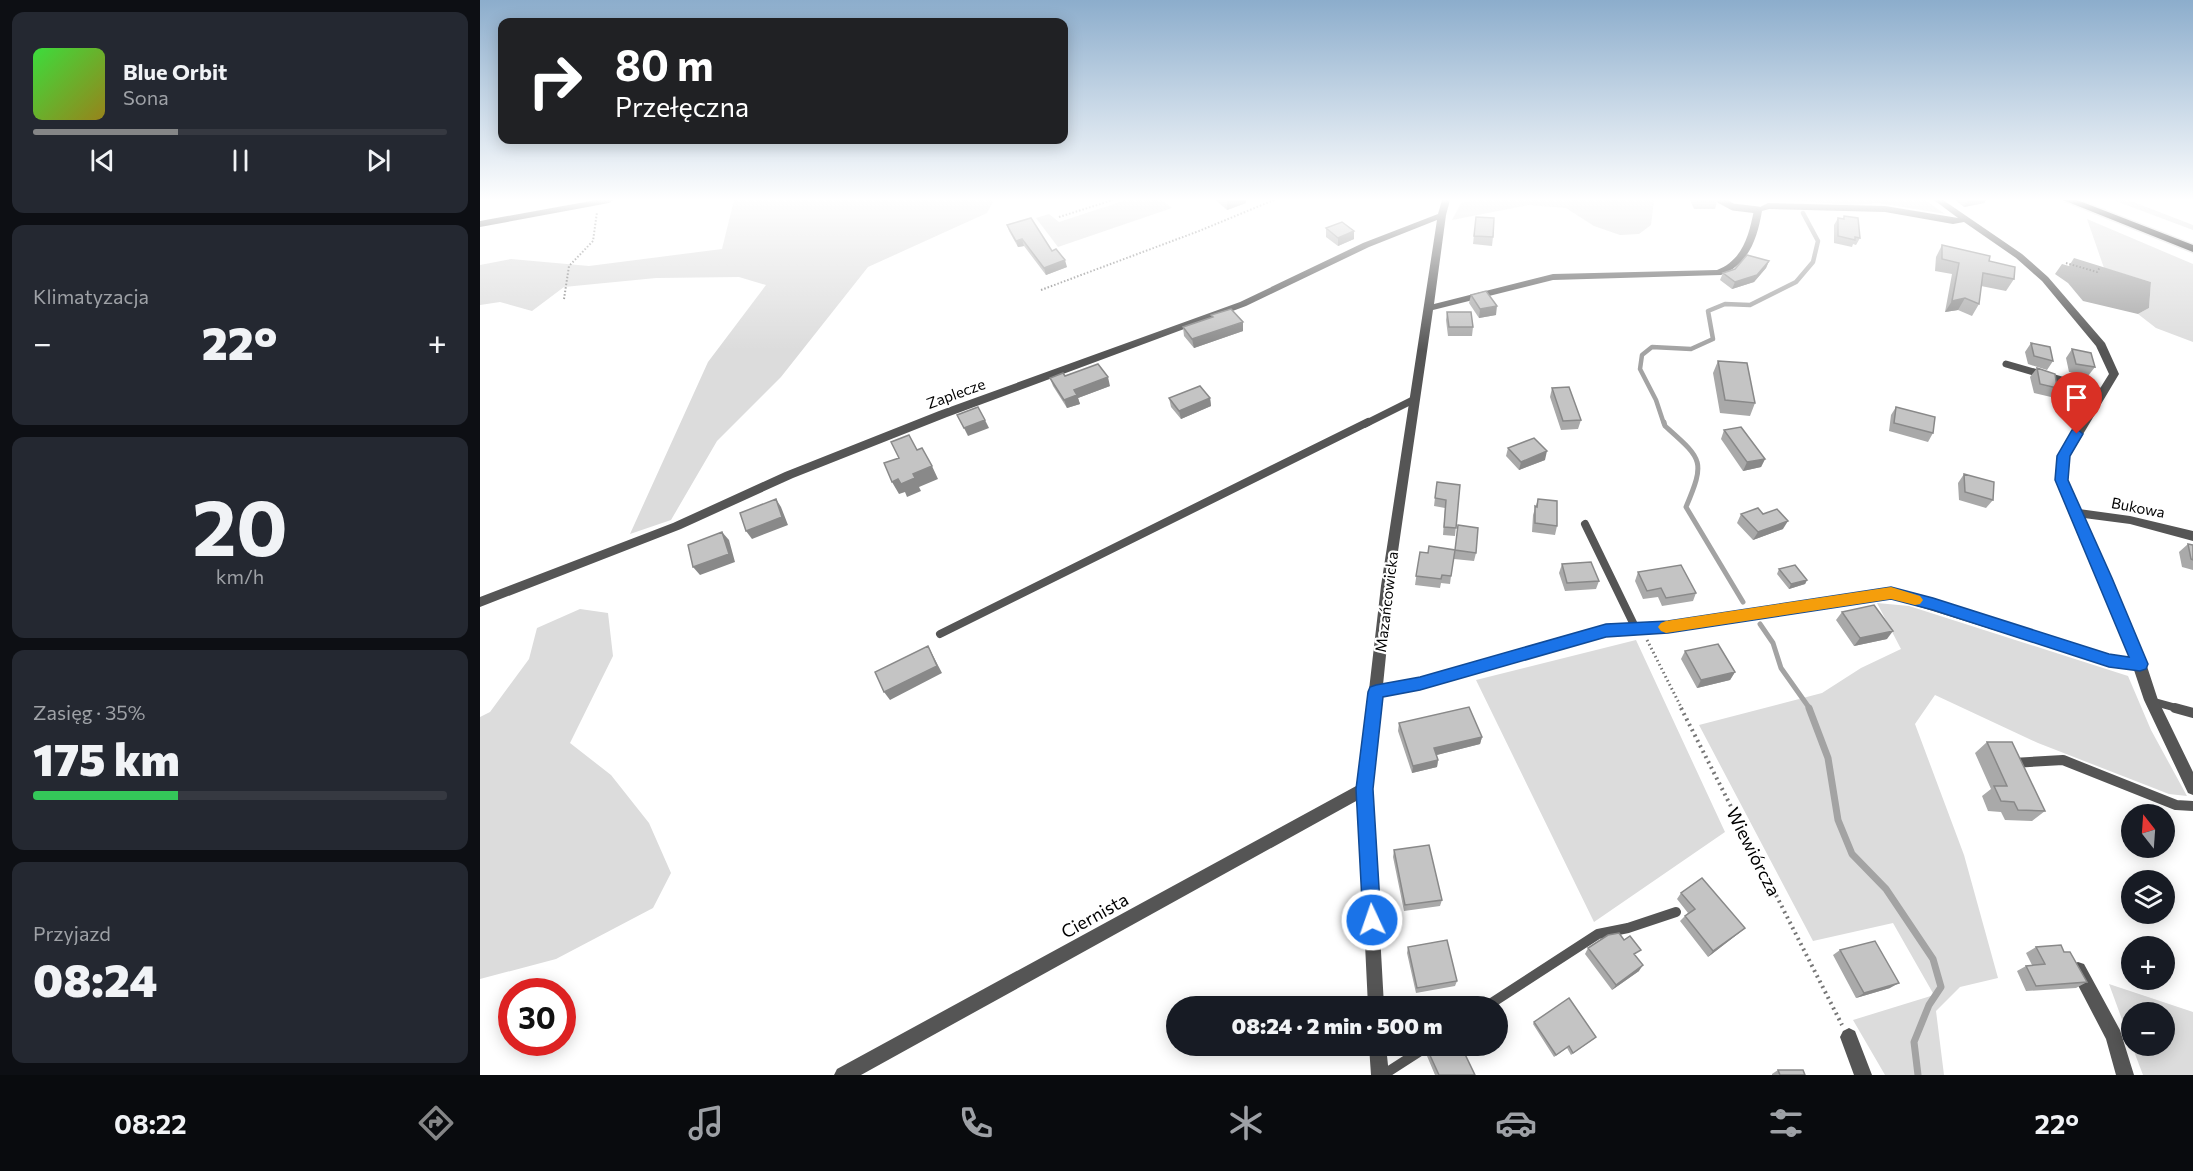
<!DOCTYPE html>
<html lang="pl">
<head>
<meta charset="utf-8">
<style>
	:root { --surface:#171b24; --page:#242831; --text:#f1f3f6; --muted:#9ea1a6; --line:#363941; --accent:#858687 }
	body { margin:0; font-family:Commissioner,sans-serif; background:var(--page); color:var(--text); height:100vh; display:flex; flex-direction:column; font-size:22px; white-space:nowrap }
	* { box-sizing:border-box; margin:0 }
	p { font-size:20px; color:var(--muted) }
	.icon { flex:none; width:33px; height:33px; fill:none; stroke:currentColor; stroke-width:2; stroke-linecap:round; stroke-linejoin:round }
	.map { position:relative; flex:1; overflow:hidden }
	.panel { display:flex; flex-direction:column; gap:12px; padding:12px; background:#0d0f14; width:480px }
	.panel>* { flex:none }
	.hud { position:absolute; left:18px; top:18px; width:570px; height:126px; border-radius:12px; box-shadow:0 3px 15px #0003; background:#202124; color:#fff; overflow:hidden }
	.needle { width:39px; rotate:343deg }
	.buttons { position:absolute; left:1641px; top:804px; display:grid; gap:12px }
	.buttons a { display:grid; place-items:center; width:54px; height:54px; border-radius:50%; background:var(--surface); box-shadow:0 3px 15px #0003; font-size:30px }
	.speed { position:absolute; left:18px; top:978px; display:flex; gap:12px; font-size:30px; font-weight:700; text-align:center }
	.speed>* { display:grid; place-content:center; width:78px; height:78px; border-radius:50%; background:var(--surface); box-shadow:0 3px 15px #0003; line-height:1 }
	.speed .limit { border:9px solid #d22; background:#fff; color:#111 }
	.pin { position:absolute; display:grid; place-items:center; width:51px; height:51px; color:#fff; margin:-62px -26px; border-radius:50% 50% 50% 0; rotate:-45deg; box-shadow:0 0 6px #0007 }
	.pin .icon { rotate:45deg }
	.me { position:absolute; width:66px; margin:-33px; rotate:357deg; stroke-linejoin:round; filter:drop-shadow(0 0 4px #0008) }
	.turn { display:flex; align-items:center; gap:21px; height:126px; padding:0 18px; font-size:27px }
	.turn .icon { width:78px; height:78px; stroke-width:2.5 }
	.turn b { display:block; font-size:42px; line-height:51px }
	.big { font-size:45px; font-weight:800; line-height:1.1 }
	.panel .card { flex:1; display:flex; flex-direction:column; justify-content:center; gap:9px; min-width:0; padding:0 21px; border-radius:12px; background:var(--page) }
	.panel .dial { align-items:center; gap:0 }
	.dial b { font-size:78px; line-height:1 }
	.song { display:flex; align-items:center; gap:18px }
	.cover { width:72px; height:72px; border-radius:9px; background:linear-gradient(135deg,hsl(120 70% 55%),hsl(50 70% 35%)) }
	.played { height:6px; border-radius:3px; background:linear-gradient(90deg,var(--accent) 35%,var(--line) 35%) }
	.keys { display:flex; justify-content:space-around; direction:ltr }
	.heat { display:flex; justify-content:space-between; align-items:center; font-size:33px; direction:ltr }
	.charge { height:9px; border-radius:4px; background:linear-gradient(90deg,#34c759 35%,var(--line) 0) }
	.trip { position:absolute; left:686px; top:996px; width:342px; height:60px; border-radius:30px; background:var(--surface); box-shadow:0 3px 15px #0003; font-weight:800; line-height:60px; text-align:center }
	.tabs { display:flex; height:96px; justify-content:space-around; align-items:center; background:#090b0e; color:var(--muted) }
	.tabs .icon { width:42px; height:42px }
	.tabs .selected { color:var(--accent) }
	.tabs b { font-size:27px; color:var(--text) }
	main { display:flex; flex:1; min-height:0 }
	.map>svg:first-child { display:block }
	.green { fill:#dcdcdc }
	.water { fill:#a3a3a3 }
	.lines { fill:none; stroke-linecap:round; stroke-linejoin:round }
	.stream-far2 { stroke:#a3a3a3; stroke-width:4.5 }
	.stream-far1 { stroke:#a3a3a3; stroke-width:5 }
	.stream { stroke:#a3a3a3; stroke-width:7 }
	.primary-casing { stroke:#dbdbdb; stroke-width:3 }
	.path-far2 { stroke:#777; stroke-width:2; stroke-dasharray:1.5 2; stroke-linecap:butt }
	.path-far1 { stroke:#777; stroke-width:3; stroke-dasharray:1.5 3; stroke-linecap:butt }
	.path { stroke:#777; stroke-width:4; stroke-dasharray:2 4; stroke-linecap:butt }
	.lane-far2 { stroke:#555; stroke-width:7 }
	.lane-far1 { stroke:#555; stroke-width:8 }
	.lane { stroke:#555; stroke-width:10 }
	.street { fill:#555; fill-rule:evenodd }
	.primary { fill:#000; fill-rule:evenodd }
	.wall { fill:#a9a9a9 }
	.shaded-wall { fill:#898989 }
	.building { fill:#c4c4c4; stroke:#898989; stroke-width:1.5 }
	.route { fill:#1a73e8; stroke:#114b97; stroke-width:1.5 }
	.slow { fill:#f59e0b }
	.labels { text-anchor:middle; stroke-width:4.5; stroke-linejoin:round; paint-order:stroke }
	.street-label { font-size:15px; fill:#000; stroke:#fff }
	.near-street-label { font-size:18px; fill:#000; stroke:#fff }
</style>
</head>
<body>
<main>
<section class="panel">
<div class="card">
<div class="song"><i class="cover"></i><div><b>Blue Orbit</b><p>Sona</p></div></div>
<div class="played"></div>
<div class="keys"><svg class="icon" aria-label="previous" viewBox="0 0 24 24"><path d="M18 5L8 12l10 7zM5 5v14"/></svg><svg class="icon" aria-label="pause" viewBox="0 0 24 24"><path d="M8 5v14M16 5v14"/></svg><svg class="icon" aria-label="next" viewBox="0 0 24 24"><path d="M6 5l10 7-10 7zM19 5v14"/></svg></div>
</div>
<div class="card"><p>Klimatyzacja</p>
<div class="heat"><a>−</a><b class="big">22°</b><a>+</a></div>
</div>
<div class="card dial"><b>20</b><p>km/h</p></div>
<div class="card"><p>Zasięg · 35%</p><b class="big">175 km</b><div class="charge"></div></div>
<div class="card"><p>Przyjazd</p><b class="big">08:24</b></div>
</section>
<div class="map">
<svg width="1713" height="1075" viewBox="0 0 1713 1075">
	<rect width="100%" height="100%" fill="#fff"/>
	<!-- green -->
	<path class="green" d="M254,200H514L507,213L388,267L301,377L237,441L191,520L150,534L228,362L286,285L259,277L176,278L84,287L52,311L20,302L0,305V265L31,259L109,266L242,249Z
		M646,200H682L692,208L578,247L556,218L569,214L579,222Z
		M994,200H1174L1171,225L1159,234L1140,235L1114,226L1086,208L1049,205L972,220L981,203Z
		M1310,200H1445L1465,214L1399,203L1370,205Z
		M1633,200H1648L1713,225V230Z
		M1607,219L1713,264V342L1676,328L1658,314L1669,308L1671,282L1624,268Z
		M1397,603L1429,606L1648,676L1671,730L1707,796L1689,794L1558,743L1455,695L1435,724L1484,855L1518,978L1480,987L1456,1011L1464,1075H1405L1373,1020L1454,995L1413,923L1333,941L1219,725L1342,693L1381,668L1421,649Z
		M100,609L128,613L133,656L90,743L131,775L169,823L191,873L173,908L76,959L0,979V717L10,712L49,659L57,628Z
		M1156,640L1245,832L1114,922L996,680Z
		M1629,984L1713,1012V1075H1663L1652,1046H1684V1012H1652L1651,1044Z"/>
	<!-- water -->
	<path class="water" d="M1594,258L1671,282L1669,308L1658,314L1603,301L1588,283L1575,274L1582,264L1589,266Z"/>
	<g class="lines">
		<!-- stream-far2 -->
		<path class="stream-far2" d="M1184,424L1176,400L1160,369L1162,355L1172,347L1211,349L1233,339L1228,311L1245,304L1270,305L1316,282L1333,262L1338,241L1323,213"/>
		<!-- stream-far1 -->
		<path class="stream-far1" d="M1184,422L1185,426C1222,459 1226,460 1206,507L1263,602
			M1280,624L1293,643L1301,668L1330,709"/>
		<!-- stream -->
		<path class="stream" d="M1329,708L1348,758L1358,820L1372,854L1406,889L1453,959L1461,987L1449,1005L1434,1042L1438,1075"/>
		<!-- primary casing -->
		<g class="primary-casing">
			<path id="primary" d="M1583,200H1597L1713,245V252Z"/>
		</g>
		<!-- path-far2 -->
		<path class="path-far2" d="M579,217L633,200
			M1586,263L1617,272L1620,267
			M561,290L719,231L794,200
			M84,299L89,266L113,241L117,212"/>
		<!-- path-far1 -->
		<path class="path-far1" d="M1167,640L1202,709"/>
		<!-- path -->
		<path class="path" d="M1201,708L1362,1025"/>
		<!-- lane-far2 -->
		<path class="lane-far2" d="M1240,200L1253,207L1278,210
			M1526,364L1623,392
			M885,424L935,399"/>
		<!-- lane-far1 -->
		<path class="lane-far1" d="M1105,524L1156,629
			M460,634L888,422
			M1671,701L1700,709"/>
		<!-- lane -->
		<path class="lane" d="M1695,708L1713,713
			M1533,763L1583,760L1696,805L1713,806
			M1007,1006L1118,934L1148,928L1196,912
			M903,1075L948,1046"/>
		<!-- street -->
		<path class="street" d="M116,200H133L129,203L0,227V221Z
			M962,200H970L966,215L954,304L1073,274L1237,270C1263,260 1269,235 1274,210L1288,203L1405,206L1478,218L1454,200H1463L1542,254L1568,277L1625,343L1639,374L1590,456L1587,480L1599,509L1650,516L1713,531V541L1650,524L1604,518L1662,651L1678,700L1713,772V795L1708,793L1664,700L1654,670L1629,666L1411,598L1188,632L1126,636L940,690L902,697L892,789L904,1006H888L878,800L381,1075H354L357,1069L878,785L901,586L957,220L889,247L766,306L467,417L313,478L201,529L0,607V597L193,523L305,472L459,411L760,302L883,243L958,214ZM1289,209L1405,212L1473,224L1484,222L1536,258L1562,281L1616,346L1629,374L1578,456L1575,480L1651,658L1629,654L1411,588L1188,622L1126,626L940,678L903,685L913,586L953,310L1073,280L1241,275C1269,264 1277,239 1282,211Z
			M1598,962L1604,964L1640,1030L1654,1075H1636L1626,1039L1590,970L1592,964Z
			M1369,1028L1375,1031L1392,1075H1374L1360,1037L1363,1031Z
			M889,1046H906L909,1075H891Z"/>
		<!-- primary -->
		<use href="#primary" class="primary"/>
	</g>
	<!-- wall -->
	<path class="wall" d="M736,200H766V203L747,210Z
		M1210,200H1237V201L1235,209H1214Z
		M1475,200H1506L1504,203L1484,207Z
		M1364,216L1380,238L1376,245L1373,244L1372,247L1354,243V225L1358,218L1363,219Z
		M996,217L1013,237L1012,246L993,244Z
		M527,225L572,251L587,267L566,275L544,246L538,247L529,231Z
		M846,228L874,231V239L858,246L846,237Z
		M1462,245L1509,261L1534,279L1526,291L1501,286L1499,304L1492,316L1478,310L1465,312L1472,274L1455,271L1456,257Z
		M1289,261L1286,268L1274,282L1252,289L1240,280L1243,273L1255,269Z
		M991,295L1016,315L999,318L989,303Z
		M967,312L993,327L992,336H968L966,320Z
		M731,315L763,331L714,348L704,336L703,327L732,317Z
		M1551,343L1573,361L1567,370L1548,364L1545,352Z
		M1592,349L1615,367L1608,376L1589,372L1586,358Z
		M1238,361L1275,403L1270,416L1240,413L1233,373Z
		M1557,368L1577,388L1571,397L1554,393L1550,377Z
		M585,376L630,386L598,398L600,404L587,408L573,386L570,378Z
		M1072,388L1101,420L1098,429L1081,430L1070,397Z
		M689,398H730L731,406L701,419L691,407Z
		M1416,407L1453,433L1448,442L1409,431L1411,415Z
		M1244,430L1285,459L1281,467L1263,471L1241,439Z
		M1028,448L1065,460L1039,470L1026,456Z
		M1484,474L1513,500L1506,508L1479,500L1478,483Z
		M957,482L980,485L975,536L963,535L965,508L954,506Z
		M1058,499L1077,526L1075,535L1052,532L1053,515Z
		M1261,514H1283L1303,529L1273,540L1257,523Z
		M1708,544L1713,545V570L1702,567L1699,552Z
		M949,546L996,553L994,561L974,559V553L970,584L961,583L960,588L935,585L940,552L948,553Z
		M1082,564L1119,581L1116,589L1085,591L1079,573Z
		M1299,569L1327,580L1325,584L1309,589L1297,574Z
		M1158,572L1216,593L1213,601L1182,606L1178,597L1163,599L1155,581Z
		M1362,612L1407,639L1374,646L1356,620Z
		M1205,651L1255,672L1250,680L1217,688L1201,659Z
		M919,723L1002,737L1000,744L956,755L958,760L957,767L932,773L918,731Z
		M1507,742L1565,811L1552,821L1525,820L1521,812L1508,811L1502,796L1511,789L1495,753Z
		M914,850L962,900L960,906L924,911L913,857Z
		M1201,893L1265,928L1259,933L1228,957L1200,921L1208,913L1197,899Z
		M928,947L977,981L975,986L936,993L927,953Z
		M1556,947L1584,952L1607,982L1596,988L1546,991L1537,971L1546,966L1552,965L1546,953Z
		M1108,948L1156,956L1159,971L1132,990L1105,954Z
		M1360,950L1410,988L1376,998L1353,955Z
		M1054,1022L1114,1039L1091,1055L1087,1048L1074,1057L1053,1024Z
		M948,1051L995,1075H955L947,1056Z
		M1298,1070L1325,1075H1292V1074Z"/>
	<!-- shaded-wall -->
	<path class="shaded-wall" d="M750,200H766V203L747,210V201Z
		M1488,200H1506L1504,203L1484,207Z
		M874,231V239L858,246V238Z
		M542,239L544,246L538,247L536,241Z
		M585,260L587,267L566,275L564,268Z
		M1289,261L1286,268L1274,282L1252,289L1255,282Z
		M1485,298L1478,310L1465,312L1472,301Z
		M1017,306L1016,315L999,318L1000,309Z
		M763,322V331L714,348L712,339Z
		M628,377L630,386L598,398L600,404L587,408L584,400L594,390Z
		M730,398L731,406L701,419L699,411Z
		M505,420L509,428L488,436L484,428Z
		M1067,451L1065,460L1039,470L1041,462Z
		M1285,459L1281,467L1263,471L1267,462Z
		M452,466L458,479L439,487L441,491L427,497L425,492L419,494L412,482Z
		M296,499L301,507L308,525L272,539L266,531Z
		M1308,521L1303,529L1273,540L1278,532Z
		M242,532L249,540L255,562L220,575L213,567Z
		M1327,580L1325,584L1309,589L1311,584Z
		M1413,631L1407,639L1374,646L1380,638Z
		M448,646L462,673L410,700L404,692Z
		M1255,672L1250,680L1217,688L1221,680Z
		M1002,737L1000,744L953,756L954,748Z
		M958,760L957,767L932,773L933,766Z
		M1265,928L1259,933L1228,957L1233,951Z
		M1163,965L1159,971L1132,990L1136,985Z
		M1419,983L1410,988L1376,998L1384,993Z"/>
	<!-- building -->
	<path class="building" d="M1216,200H1237V201H1216Z
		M1364,216L1378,218L1380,238L1375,237V240L1358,236V218L1364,219Z
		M996,217L1014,218L1013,237L994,236Z
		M551,218L572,251L576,249L585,260L564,268L542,239L536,241L527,225Z
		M862,222L874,231L858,238L846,228Z
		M1462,245L1510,256L1509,261L1535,267L1534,279L1503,273L1499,304L1485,298L1472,301L1479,263L1462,259Z
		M1267,255L1289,261L1277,275L1255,282L1243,273L1255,269Z
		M1006,291L1017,306L1000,309L991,295Z
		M751,309L763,322L712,339L703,327L733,317L731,315Z
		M967,312H991L993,327H969Z
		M1551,343L1570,347L1573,361L1554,356Z
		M1592,349L1611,353L1615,367L1596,364Z
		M1238,361L1267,363L1275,403L1245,400Z
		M618,364L628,377L594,390L597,395L584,400L570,378L583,373L585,376Z
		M1557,368L1575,374L1577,388L1560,384Z
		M720,386L730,398L699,411L689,398Z
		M1089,387L1101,420L1083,421L1072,388Z
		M498,407L505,420L484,428L477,415Z
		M1416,407L1455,417L1453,433L1414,423Z
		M1261,427L1285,459L1267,462L1244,430Z
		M429,435L437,450L442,448L452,466L433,474L435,478L421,484L418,479L412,482L404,463L419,458L411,442Z
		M1054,438L1067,451L1041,462L1028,448Z
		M1484,474L1514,482L1513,500L1485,492Z
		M957,482L980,485L976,528L964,527L966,500L955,498Z
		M296,499L302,517L266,531L260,513Z
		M1058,499L1077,501V526L1055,523V506L1057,507Z
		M1278,508L1283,514L1297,509L1308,521L1278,532L1261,514Z
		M978,525L998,528L996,553L975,550Z
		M242,532L249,554L213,567L208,545Z
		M1708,544L1713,545V560L1711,559Z
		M949,546L975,550L971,576L962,575L961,579L936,576L940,552L948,553Z
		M1111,562L1119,581L1087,583L1082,564Z
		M1201,565L1216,593L1186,598L1181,588L1167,591L1158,572Z
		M1315,565L1327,580L1311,584L1299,569Z
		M1394,605L1413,631L1380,638L1362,612Z
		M1238,644L1255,672L1221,680L1205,651Z
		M448,646L457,666L404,692L395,672Z
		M989,707L1002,737L954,748L958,760L933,766L919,723Z
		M1507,742H1532L1565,811L1538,810L1534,802L1521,801L1514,786H1527Z
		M949,845L962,900L925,905L914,850Z
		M1222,878L1265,928L1233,951L1205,916L1215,909L1201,893Z
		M1139,933L1144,940L1150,936L1161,950L1154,954L1163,965L1136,985L1108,948L1128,935Z
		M967,940L977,981L937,988L928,947Z
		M1395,941L1419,983L1384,993L1360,950Z
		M1581,945L1584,952H1590L1607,982L1556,986L1546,966L1565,964L1556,947Z
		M1089,998L1116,1037L1093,1053L1089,1046L1076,1055L1054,1022Z
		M960,1046H981L995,1075H959L948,1051Z
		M1298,1070H1323L1325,1075H1300Z"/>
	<!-- sky -->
	<linearGradient id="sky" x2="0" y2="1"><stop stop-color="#8cadcc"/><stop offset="0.57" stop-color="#fff"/><stop offset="1" stop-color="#fff" stop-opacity="0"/></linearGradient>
	<rect width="1713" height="350" fill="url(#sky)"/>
	<!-- route -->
	<path class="route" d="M1597,429L1603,434L1590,456L1588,480L1632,578L1668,664L1666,669L1660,671L1629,667L1453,610L1411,599L1188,633L1126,637L940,690L903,697L893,789L901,920L898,926L892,929L885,926L883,920L876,789L888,692L890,687L896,685L940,677L1126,624L1188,621L1411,587L1453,598L1629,654L1649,657L1575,480L1577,456L1592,430Z"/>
	<!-- slow -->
	<path class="slow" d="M1411,587L1440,596L1443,600L1440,604L1435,605L1411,599L1186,633L1181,631L1178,627L1181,623L1186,621Z"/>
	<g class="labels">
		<!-- street labels -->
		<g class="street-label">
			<text transform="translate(476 394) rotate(-20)" y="5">Zaplecze</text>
			<text transform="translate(1658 508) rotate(11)" y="5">Bukowa</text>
			<text transform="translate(907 602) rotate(-83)" y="5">Mazańcowicka</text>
		</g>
		<!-- near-street labels -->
		<g class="near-street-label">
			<text transform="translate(1273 852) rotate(63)" y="6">Wiewiórcza</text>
			<text transform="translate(615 916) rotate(-29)" y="6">Ciernista</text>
		</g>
	</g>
</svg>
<div class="buttons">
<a><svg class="needle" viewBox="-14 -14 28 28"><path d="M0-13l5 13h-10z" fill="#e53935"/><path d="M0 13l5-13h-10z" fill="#9ea1a6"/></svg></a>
<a><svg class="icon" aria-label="layers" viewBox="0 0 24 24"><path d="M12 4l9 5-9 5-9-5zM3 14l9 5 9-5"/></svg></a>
<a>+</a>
<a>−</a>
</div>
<div class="speed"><div class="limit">30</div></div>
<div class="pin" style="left:1597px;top:434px;background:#d93025"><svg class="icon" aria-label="arrive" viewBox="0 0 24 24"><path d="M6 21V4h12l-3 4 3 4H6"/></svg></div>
<svg class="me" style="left:892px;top:920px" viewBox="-20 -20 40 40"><circle r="17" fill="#1a73e8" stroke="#fff" stroke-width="3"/><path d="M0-11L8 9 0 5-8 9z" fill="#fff"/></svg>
<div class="trip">08:24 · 2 min · 500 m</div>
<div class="hud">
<div class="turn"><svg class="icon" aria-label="right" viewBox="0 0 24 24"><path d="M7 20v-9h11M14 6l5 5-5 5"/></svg><div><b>80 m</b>Przełęczna</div></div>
</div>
</div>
</main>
<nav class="tabs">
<b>08:22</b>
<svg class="icon selected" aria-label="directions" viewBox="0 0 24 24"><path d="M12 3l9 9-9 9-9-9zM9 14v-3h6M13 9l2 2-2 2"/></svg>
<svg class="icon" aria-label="music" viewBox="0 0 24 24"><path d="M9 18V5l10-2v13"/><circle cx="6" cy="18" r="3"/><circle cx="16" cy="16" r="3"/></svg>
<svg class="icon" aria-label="phone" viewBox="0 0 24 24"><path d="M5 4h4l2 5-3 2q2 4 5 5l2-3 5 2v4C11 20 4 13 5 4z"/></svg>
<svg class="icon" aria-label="climate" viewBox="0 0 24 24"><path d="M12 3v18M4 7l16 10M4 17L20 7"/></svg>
<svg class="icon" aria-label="car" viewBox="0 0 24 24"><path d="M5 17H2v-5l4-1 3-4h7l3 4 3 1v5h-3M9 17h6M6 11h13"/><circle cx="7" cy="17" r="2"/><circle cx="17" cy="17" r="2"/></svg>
<svg class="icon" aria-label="filters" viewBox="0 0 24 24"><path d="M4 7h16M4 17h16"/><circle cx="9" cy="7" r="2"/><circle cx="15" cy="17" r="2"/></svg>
<b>22°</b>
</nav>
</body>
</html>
